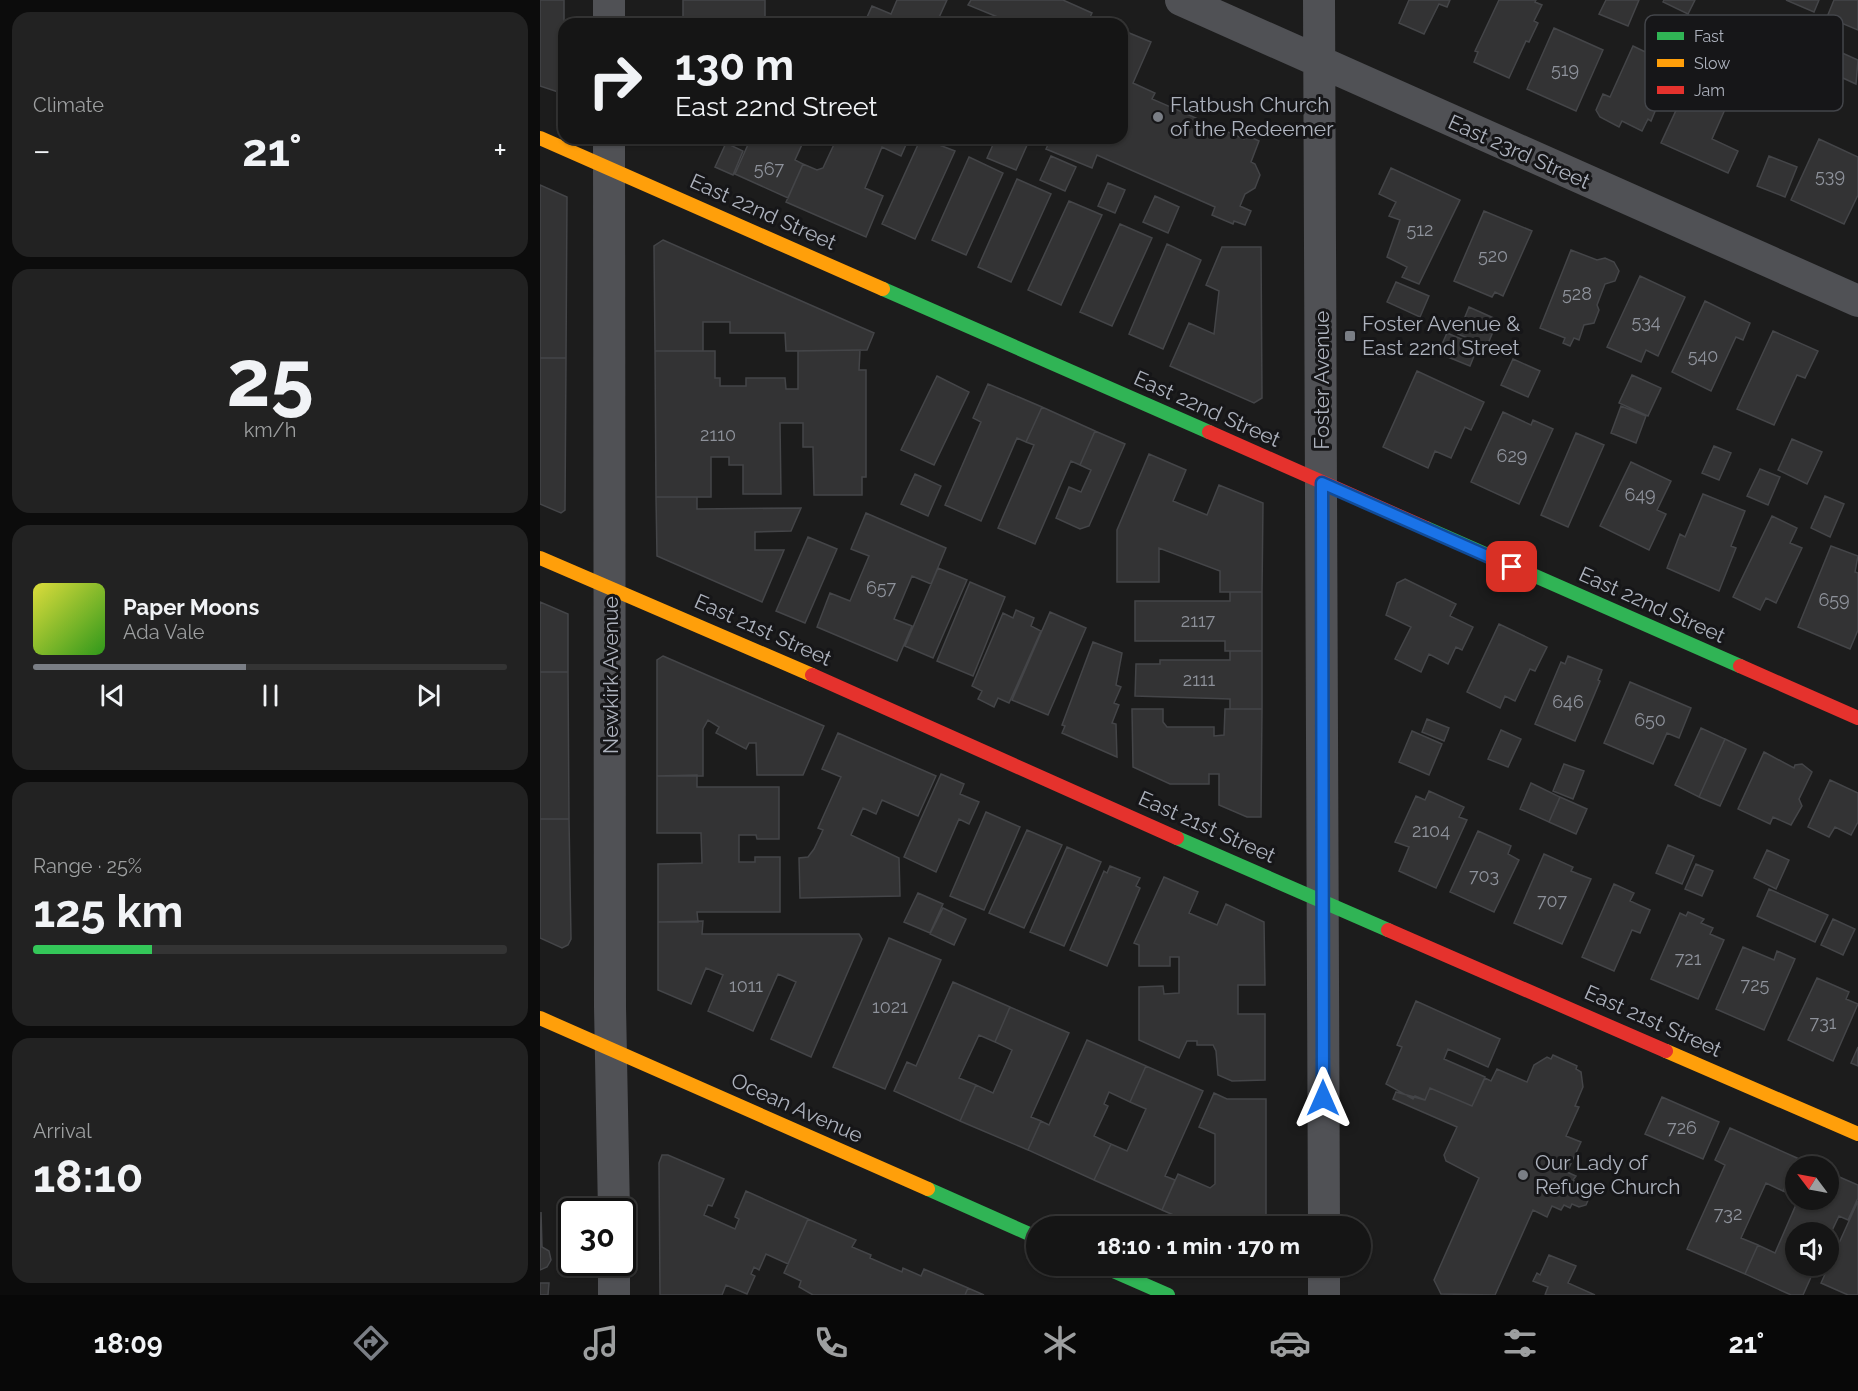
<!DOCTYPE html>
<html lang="en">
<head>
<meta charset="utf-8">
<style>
	:root { --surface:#151515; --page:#222; --text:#f1f3f6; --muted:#9d9fa0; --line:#343434; --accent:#7a7e85 }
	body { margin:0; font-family:Raleway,sans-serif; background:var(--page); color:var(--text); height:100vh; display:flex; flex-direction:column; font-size:22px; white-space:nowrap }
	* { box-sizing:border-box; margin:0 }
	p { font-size:20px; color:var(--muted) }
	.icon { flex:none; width:33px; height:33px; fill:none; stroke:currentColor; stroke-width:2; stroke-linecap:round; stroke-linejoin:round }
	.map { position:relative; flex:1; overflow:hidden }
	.sheet { display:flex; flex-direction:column; gap:12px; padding:12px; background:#0c0c0c; width:540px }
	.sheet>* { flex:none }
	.hud { position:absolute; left:18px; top:18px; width:570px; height:126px; border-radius:18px; box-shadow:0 2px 4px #0004,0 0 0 2px var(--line); background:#151515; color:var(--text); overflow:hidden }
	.needle { width:39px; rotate:302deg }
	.fabs { position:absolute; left:1245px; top:1156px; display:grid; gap:12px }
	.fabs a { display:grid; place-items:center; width:54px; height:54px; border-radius:50%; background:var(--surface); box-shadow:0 2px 4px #0004,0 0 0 2px var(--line); font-size:30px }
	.speed { position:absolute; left:18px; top:1198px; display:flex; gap:12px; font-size:30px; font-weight:700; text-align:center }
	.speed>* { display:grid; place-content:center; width:78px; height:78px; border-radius:50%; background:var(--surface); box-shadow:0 2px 4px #0004,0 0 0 2px var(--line); line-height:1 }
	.speed .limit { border:3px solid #111; border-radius:9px; background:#fff; color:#111 }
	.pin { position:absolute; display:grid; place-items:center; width:51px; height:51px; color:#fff; margin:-26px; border-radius:12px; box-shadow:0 3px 9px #0006 }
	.me { position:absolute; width:66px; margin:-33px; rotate:0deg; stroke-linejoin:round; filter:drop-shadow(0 0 4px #0008) }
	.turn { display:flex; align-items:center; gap:21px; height:126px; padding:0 18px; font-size:27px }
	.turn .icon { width:78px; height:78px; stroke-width:2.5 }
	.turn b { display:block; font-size:42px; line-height:51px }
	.big { font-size:45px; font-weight:700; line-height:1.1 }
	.sheet .card { flex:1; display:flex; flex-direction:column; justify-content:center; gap:9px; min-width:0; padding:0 21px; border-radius:18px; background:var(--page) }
	.sheet .dial { align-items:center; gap:0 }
	.dial b { font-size:78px; line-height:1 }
	.song { display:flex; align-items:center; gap:18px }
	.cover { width:72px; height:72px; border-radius:9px; background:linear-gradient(135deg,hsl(60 70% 55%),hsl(110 70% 35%)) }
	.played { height:6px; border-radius:3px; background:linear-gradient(90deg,var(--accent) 45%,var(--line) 45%) }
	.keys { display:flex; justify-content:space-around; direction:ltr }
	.heat { display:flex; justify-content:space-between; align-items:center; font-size:33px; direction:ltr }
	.charge { height:9px; border-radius:4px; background:linear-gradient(90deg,#34c759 25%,var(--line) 0) }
	.trip { position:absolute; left:486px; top:1216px; width:345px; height:60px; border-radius:30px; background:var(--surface); box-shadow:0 2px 4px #0004,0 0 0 2px var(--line); font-weight:700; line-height:60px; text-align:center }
	.menu { display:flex; height:96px; justify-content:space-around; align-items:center; background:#080808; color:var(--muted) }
	.menu .icon { width:42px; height:42px }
	.menu .current { color:var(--accent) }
	.menu b { font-size:27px; color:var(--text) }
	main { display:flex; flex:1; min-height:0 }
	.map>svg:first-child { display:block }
	.building { fill:#333334; stroke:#444548; stroke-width:1.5 }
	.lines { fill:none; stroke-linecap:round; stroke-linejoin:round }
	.street { stroke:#505155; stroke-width:32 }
	.fast { stroke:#30b455; stroke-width:14 }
	.slow { stroke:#ff9f0a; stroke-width:14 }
	.jam { stroke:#e5322d; stroke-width:14 }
	.route-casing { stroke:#114b97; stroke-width:15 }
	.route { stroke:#1a73e8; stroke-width:10 }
	.poi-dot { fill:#7a7e85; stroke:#161618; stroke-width:2 }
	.labels { text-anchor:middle; stroke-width:6; stroke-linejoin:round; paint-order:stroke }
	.number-label { font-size:18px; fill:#8e929b }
	.poi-label { font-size:21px; fill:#adb2bd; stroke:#161618; text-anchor:start }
	.street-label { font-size:21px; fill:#adb2bd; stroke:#161618 }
	.key { fill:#161618; stroke:#43454a; stroke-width:1.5 }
	.key-label { font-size:16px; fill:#adb2bd }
</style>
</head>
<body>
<main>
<section class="sheet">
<div class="card"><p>Climate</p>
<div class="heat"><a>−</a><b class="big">21°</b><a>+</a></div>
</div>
<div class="card dial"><b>25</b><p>km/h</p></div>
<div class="card">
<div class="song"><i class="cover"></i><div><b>Paper Moons</b><p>Ada Vale</p></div></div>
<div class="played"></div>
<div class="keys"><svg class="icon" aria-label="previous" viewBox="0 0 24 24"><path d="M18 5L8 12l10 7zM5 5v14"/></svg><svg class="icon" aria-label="pause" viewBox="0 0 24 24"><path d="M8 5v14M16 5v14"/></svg><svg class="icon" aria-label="next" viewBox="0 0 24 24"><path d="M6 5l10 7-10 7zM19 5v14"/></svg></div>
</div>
<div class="card"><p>Range · 25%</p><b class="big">125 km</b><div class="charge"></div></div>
<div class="card"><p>Arrival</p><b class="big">18:10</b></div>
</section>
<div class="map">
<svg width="1318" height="1295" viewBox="0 0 1318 1295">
	<rect width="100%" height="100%" fill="#1c1c1c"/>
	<!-- building -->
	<path class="building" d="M0,0H24V94L0,86Z
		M143,0H225V24H143Z
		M357,0H407L396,24H324L332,6L351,14Z
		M431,0H523L552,13L547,24H457L460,18L428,5Z
		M869,0H910L907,7L899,4L884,34L859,23Z
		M959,0H996L995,2L1002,5L994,21L998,23L989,42L986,41L969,78L934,62L938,52L935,51Z
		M1066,0H1099L1088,26L1059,14Z
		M1124,0H1155L1148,14L1123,2Z
		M1246,0H1279L1274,12Z
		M1294,0H1318V30L1287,17Z
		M1014,28L1063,50L1036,111L987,89Z
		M582,30L611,42L593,83L615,93L612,99L704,139L706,135L719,141L711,162L715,164L720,175L715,188L705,194L700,206L711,211L705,225L694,221L693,224L672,215L675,207L557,155L552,168L506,149L511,138H582Z
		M1093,46L1120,59L1111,78L1126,85L1111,121L1108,119L1102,131L1082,121L1079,127L1060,117L1056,110L1063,94L1070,97Z
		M1300,52L1318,60L1316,84L1292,73Z
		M1150,80L1190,98L1172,139L1198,151L1188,173L1121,143Z
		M126,138H202V140L126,141Z
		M220,138H265L255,160L263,164L248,198L195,174L210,140L218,143Z
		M297,138H369L361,156L342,147L325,188L343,196L326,237L246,202L263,164L277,170L283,168Z
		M381,138L415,151L375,239L342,224Z
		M456,138H476L488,143L476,170L447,158Z
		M1279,139L1318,157V195L1304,224L1251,200Z
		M186,143L203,151L193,175L175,167Z
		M511,156L536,167L525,191L500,180Z
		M1229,156L1257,167L1245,197L1217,186Z
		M429,157L463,173L426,255L392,240Z
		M851,168L920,200L879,284L862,277L867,267L847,257L860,220L849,216L856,202L839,194Z
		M477,179L511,194L471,282L438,267Z
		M568,183L585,190L575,213L558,206Z
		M0,185L27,197L26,358H0Z
		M615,196L639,207L628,233L603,222Z
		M529,201L562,215L521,305L488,290Z
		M944,211L992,231L963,296L955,292L952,297L914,281Z
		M580,224L612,238L572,326L540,312Z
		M123,240L334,333L327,350L246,351L245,333H190V322H163V351H115L114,246Z
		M627,244L661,260L623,349L589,334Z
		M682,247H721L722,398L714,403L630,366L649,323L674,334L679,291L666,285Z
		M1031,250L1057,260L1065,258L1074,262L1079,271L1075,281L1065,284L1057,305L1059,310L1054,323L1044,325L1039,340L1034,338L1030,346L1023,343L1025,338L1000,328Z
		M1100,276L1145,297L1118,356L1106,350L1101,362L1067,347Z
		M856,282L889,296L880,317L847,302Z
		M1165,301L1210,323L1203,340L1196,337L1171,391L1132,372Z
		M929,307L958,320L947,346L918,334Z
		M1233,331L1278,351L1265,378L1257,375L1234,425L1197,409Z
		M907,333L938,346L930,366L898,353Z
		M320,350L319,370H326V477H322V495H274L273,447H263V423H240L241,494H203V465H189V457H171V497H116L115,351H175V378H180V386H206V378H245L246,389H258V351Z
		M0,358H26L25,510L21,513L0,504Z
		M973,359L1000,371L988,397L961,385Z
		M877,371L944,402L931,430L925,427L911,458L895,451L888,468L843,447Z
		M1092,375L1121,388L1108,416L1079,403Z
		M397,376L429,392L394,465L361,450Z
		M448,384L502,407L486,442L477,438L441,521L405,505L441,422L433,418Z
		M1081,406L1106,416L1096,443L1071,433Z
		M502,407L555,431L540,465L531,461L495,544L458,528L494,445L486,442Z
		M963,412L991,425L993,420L1013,429L979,504L931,482Z
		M555,431L585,444L549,526L540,529L516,518L529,487L541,492L551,470L540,465Z
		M1036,433L1064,445L1028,527L1001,515Z
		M1252,439L1282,452L1267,484L1238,470Z
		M1174,446L1191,453L1179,480L1162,473Z
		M609,454L646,470L633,501L667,515L679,485L723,503L722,592H680V571L619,548V582H577V530Z
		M1091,462L1131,481L1117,510L1126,514L1109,550L1060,526Z
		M1220,469L1240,477L1228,505L1207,496Z
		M375,474L401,486L388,516L361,504Z
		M1163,494L1205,511L1191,546L1196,548L1179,591L1127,568L1140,534L1145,537Z
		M1285,496L1304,504L1290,537L1271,528Z
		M116,497H157V509L261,508L251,531L215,532V550H244L222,602L117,556Z
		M326,513L406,548L391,584L372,576L354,619L372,626L357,661L277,627L290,593L310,601L329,556L311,549Z
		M1232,516L1257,528L1250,543L1262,548L1236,603L1226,598L1220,610L1193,597Z
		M268,537L297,549L265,623L236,611Z
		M1291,546L1318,556L1315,572L1318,573V630L1310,649L1258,627Z
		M398,568L427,580L393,658L365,646Z
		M865,579L916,604L910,616L933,627L922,650L916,647L908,664L889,654L881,672L855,659L871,627L846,615L857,583Z
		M430,582L465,597L433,676L397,661Z
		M690,592H722V651H685V641H595V601H690Z
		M0,602L28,614V672H0Z
		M476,610L494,618L491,626L501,631L469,703L458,698L454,707L438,699L442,691L432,686L463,613L473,618Z
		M510,612L546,628L508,715L472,700Z
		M959,624L1007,647L995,671L990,669L975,701L965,696L960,708L927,692Z
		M553,642L582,653L576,685L581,687L574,703L579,705L572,723L576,724L577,757L522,733L525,726L522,725Z
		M690,651H722V709H690V699L595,696L596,664H620V660H690Z
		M123,656L284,726L263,775H217L216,743H209L206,749L176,733L179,727L168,720L163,729V776H117V660Z
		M1028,656L1062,670L1058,680L1060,681L1035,741L995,724L1021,662L1025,664Z
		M0,672H28L29,819H0Z
		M1090,682L1151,708L1139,738L1127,733L1113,764L1064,743Z
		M592,709H623V722L627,727H674V736L684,735L685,709H722L721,817H707L679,805V774H669V784H630L593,767Z
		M887,719L909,728L904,741L882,732Z
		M1161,728L1185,739L1159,797L1135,785Z
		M961,730L981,739L968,767L948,759Z
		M872,731L902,744L889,775L859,762Z
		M298,733L396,776L378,816L342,800L336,814L323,808L311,835L359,858L360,896L260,898L259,858L268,857L274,849L283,830L278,828L301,777L282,769Z
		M1185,739L1206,749L1180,806L1159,797Z
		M1224,752L1254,768L1255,765L1262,764L1272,772L1259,799L1262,806L1251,825L1233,817L1230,824L1198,809Z
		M1024,764L1044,771L1033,799L1013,791Z
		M401,774L424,784L420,794L439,802L429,824L419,819L396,872L364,857Z
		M157,775V787H239V839H217L216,835H199V862H215V857H240V912H157L158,922H118V864L162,863L161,833H117V776Z
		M1290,780L1318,793V822L1311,835L1295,827L1289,837L1268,827Z
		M991,783L1020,797L1009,822L980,809Z
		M889,791L924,807L919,817L927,820L896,888L859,871L869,847L855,842L876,796L885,800Z
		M1020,797L1047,809L1036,834L1009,822Z
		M446,812L480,827L444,910L410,896Z
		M0,819H29L31,939L28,945L22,948L0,938Z
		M487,830L522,845L484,928L449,913Z
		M938,831L971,846L968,854L979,860L954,912L910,892Z
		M1128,845L1154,856L1142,884L1116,873Z
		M527,847L561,862L524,946L490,932Z
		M1227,850L1249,860L1236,889L1214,878Z
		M1004,854L1033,867L1031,871L1051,879L1022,944L974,923Z
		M1156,864L1173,871L1162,896L1145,889Z
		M570,866L600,878L596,886L600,888L567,966L530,950L564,871L567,873Z
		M624,877L658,892L649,913L677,925L686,904L724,922L725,985H698V1014H725V1080L692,1081L678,1075L676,1051L673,1045H657V1041H647L639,1058L599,1040V987L623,986L624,994L639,993V957H630V966H599V945L594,943Z
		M1074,884L1094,893L1090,901L1110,910L1100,933L1092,930L1074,971L1042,957Z
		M1229,889L1288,915L1275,942L1217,916Z
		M378,893L403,904L390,933L364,922Z
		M403,908L426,919L414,945L390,934Z
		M1148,912L1164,919L1161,923L1173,928L1170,934L1184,940L1158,999L1111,979L1140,913L1146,916Z
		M1293,919L1315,929L1303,955L1281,945Z
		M163,921L162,934H319L322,939L271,1057L231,1039L256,982L238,974L213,1031L168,1011L183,975L166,968L151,1004L118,990V922Z
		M349,938L401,960L345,1089L293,1067Z
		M1203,947L1234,960L1237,951L1255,959L1224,1030L1176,1009Z
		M1277,978L1309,992L1306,999L1318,1004L1293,1061L1248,1040Z
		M413,982L470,1007L455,1042L439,1035L419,1078L436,1085L420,1121L354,1091L367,1062L376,1066Z
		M876,1001L960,1039L948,1067L908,1049L904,1059L945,1077L932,1106L890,1088L885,1100L875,1096L873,1099L846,1084L862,1047L857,1045Z
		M470,1007L529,1033L491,1117L501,1121L488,1150L420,1121L436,1085L453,1093L472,1050L455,1042Z
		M547,1040L606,1066L590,1102L569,1092L564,1104L568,1106L554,1136L571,1144L554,1180L488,1150L501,1121L509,1125Z
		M1318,1047V1066L1311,1063Z
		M1013,1055L1037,1066L1036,1069L1041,1072L1043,1087L1035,1106L1039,1107L1026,1136L1041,1142L1027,1172L1036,1176L1033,1180L1046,1189L1049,1198L1046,1205L1039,1207L1032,1204L1030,1208L1024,1205L1021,1210L1012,1206L1007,1217L993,1210L955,1295L901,1294L894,1280L939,1178L906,1161L904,1155L917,1127L853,1099L856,1092L885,1100L890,1088L932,1106L945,1078L951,1081L957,1069L987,1082L994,1065L1007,1057L1011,1059Z
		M606,1066L663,1091L625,1176L635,1180L622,1210L554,1180L571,1144L587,1151L606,1109L590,1102Z
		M674,1093L687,1099H726V1227H661L622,1210L638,1174L670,1188L675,1184V1134L659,1127Z
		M1122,1097L1179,1122L1163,1159L1105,1134Z
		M1190,1128L1257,1158L1243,1191L1226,1183L1201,1238L1218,1245L1205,1274L1147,1249L1185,1165L1175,1160Z
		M122,1155H128L184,1179L172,1206L168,1205L164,1215L195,1229L199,1219L195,1217L206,1191L268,1219L248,1264L226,1254L219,1270L214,1267L211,1274L215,1276L207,1294L186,1285L182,1295H120L119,1163Z
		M1257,1158L1277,1167H1256V1196L1243,1191Z
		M1288,1172L1318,1185V1198L1308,1220L1299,1216L1288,1239V1233H1256V1266H1276L1263,1295H1251L1205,1274L1218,1245L1235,1253L1258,1200H1288Z
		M1318,1201V1295H1308L1281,1283Z
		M1,1212L2,1247L9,1251L11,1260L7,1267L0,1270Z
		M268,1219L316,1240L312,1247L331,1255L330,1258L362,1272L363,1268L381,1276L384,1269L428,1288L425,1295H273L259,1287L261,1281L244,1273Z
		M1009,1255L1036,1266L1028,1283L1055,1295H1005L1008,1287L993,1281L997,1273L1000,1275Z
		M0,1283H9L8,1295H0Z
		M428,1288L444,1295H425Z"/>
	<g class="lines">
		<!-- street -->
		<path class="street" d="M69,0V24
			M641,0L1318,301
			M779,0L784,1227
			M69,138L70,1007L74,1212
			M74,1263V1295
			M784,1266V1295"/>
		<!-- fast -->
		<path class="fast" d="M343,289L669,432
			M886,528L1200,666
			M637,838L848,930
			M388,1189L496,1237
			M562,1266L628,1295"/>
		<!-- slow -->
		<path class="slow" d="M0,138L343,289
			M0,558L272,675
			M0,1018L388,1189
			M1126,1051L1318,1134"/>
		<!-- jam -->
		<path class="jam" d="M669,432L886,528
			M1200,666L1318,718
			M272,675L637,838
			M848,930L1126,1051"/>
	</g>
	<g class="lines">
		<!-- route casing -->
		<g class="route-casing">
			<path id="route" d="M783,1098L782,483L972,567"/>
		</g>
		<!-- route -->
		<use href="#route" class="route"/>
	</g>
	<!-- markers -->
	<g class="poi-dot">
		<circle cx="618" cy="117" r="6"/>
		<rect x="804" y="330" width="12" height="12" rx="3"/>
		<circle cx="983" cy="1175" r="6"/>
	</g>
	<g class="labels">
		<!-- number labels -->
		<g class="number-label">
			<text x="1025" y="76">519</text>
			<text x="229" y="175">567</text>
			<text x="1290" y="182">539</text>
			<text x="880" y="236">512</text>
			<text x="953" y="262">520</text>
			<text x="1037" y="300">528</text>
			<text x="1106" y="328">534</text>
			<text x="1163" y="362">540</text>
			<text x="178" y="441">2110</text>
			<text x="972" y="462">629</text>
			<text x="1100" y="501">649</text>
			<text x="341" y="594">657</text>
			<text x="1294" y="606">659</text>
			<text x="658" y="627">2117</text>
			<text x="659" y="686">2111</text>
			<text x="1028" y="708">646</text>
			<text x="1110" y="726">650</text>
			<text x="891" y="837">2104</text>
			<text x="944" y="882">703</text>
			<text x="1012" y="907">707</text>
			<text x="1148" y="965">721</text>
			<text x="1215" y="991">725</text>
			<text x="206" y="992">1011</text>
			<text x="350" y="1013">1021</text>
			<text x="1283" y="1029">731</text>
			<text x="1142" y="1134">726</text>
			<text x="1188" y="1220">732</text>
		</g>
		<!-- poi labels -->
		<g class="poi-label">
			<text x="630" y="112">Flatbush Church<tspan x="630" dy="24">of the Redeemer</tspan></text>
			<text x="822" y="331">Foster Avenue &amp;<tspan x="822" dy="24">East 22nd Street</tspan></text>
			<text x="995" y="1170">Our Lady of<tspan x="995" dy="24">Refuge Church</tspan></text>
		</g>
		<!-- street labels -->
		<g class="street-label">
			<text transform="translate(979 152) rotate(24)" y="7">East 23rd Street</text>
			<text transform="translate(223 212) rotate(24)" y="7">East 22nd Street</text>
			<text transform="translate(782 380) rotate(-90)" y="7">Foster Avenue</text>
			<text transform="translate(667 409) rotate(24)" y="7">East 22nd Street</text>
			<text transform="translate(1112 605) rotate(24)" y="7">East 22nd Street</text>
			<text transform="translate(223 630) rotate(24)" y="7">East 21st Street</text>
			<text transform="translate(71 675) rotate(-90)" y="7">Newkirk Avenue</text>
			<text transform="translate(667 827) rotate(24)" y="7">East 21st Street</text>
			<text transform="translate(1113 1021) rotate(24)" y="7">East 21st Street</text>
			<text transform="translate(257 1108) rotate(24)" y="7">Ocean Avenue</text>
		</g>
	</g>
	<!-- legend -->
	<rect x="1105" y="15" width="198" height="96" rx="9" class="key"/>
	<rect x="1117" y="32" width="27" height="8" fill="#30b455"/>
	<rect x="1117" y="59" width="27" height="8" fill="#ff9f0a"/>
	<rect x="1117" y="86" width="27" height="8" fill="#e5322d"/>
	<g class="key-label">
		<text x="1154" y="42">Fast</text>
		<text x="1154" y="69">Slow</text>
		<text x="1154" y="96">Jam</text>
	</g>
</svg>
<div class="fabs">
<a><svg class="needle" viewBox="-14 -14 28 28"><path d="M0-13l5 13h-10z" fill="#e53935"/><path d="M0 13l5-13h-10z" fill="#9d9fa0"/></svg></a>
<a><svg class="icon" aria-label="sound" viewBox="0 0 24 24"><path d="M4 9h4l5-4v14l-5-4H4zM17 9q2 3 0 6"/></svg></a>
</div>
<div class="speed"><div class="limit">30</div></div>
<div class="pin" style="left:972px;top:567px;background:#d93025"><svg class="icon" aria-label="arrive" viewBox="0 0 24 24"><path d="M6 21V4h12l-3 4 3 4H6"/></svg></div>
<svg class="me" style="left:783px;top:1098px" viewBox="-20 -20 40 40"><path d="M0-17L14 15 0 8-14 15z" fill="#1a73e8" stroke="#fff" stroke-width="4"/></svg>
<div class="trip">18:10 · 1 min · 170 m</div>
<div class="hud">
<div class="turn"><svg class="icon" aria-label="right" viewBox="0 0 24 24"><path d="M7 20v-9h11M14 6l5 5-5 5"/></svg><div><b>130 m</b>East 22nd Street</div></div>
</div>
</div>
</main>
<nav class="menu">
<b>18:09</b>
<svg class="icon current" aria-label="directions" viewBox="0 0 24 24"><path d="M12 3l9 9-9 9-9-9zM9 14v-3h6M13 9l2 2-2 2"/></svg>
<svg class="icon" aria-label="music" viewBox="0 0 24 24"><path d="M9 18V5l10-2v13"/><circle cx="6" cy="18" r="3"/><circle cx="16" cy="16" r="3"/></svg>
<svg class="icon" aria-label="phone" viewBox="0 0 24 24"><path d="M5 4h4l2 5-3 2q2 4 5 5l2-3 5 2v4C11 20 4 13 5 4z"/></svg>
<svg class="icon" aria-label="climate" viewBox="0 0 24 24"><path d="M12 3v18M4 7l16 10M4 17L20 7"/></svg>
<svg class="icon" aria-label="car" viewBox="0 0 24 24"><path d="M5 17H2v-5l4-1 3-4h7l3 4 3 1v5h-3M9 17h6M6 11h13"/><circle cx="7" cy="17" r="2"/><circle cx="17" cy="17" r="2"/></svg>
<svg class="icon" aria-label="filters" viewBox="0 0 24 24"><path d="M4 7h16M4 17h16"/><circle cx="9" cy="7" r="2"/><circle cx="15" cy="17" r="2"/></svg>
<b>21°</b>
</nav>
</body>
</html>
